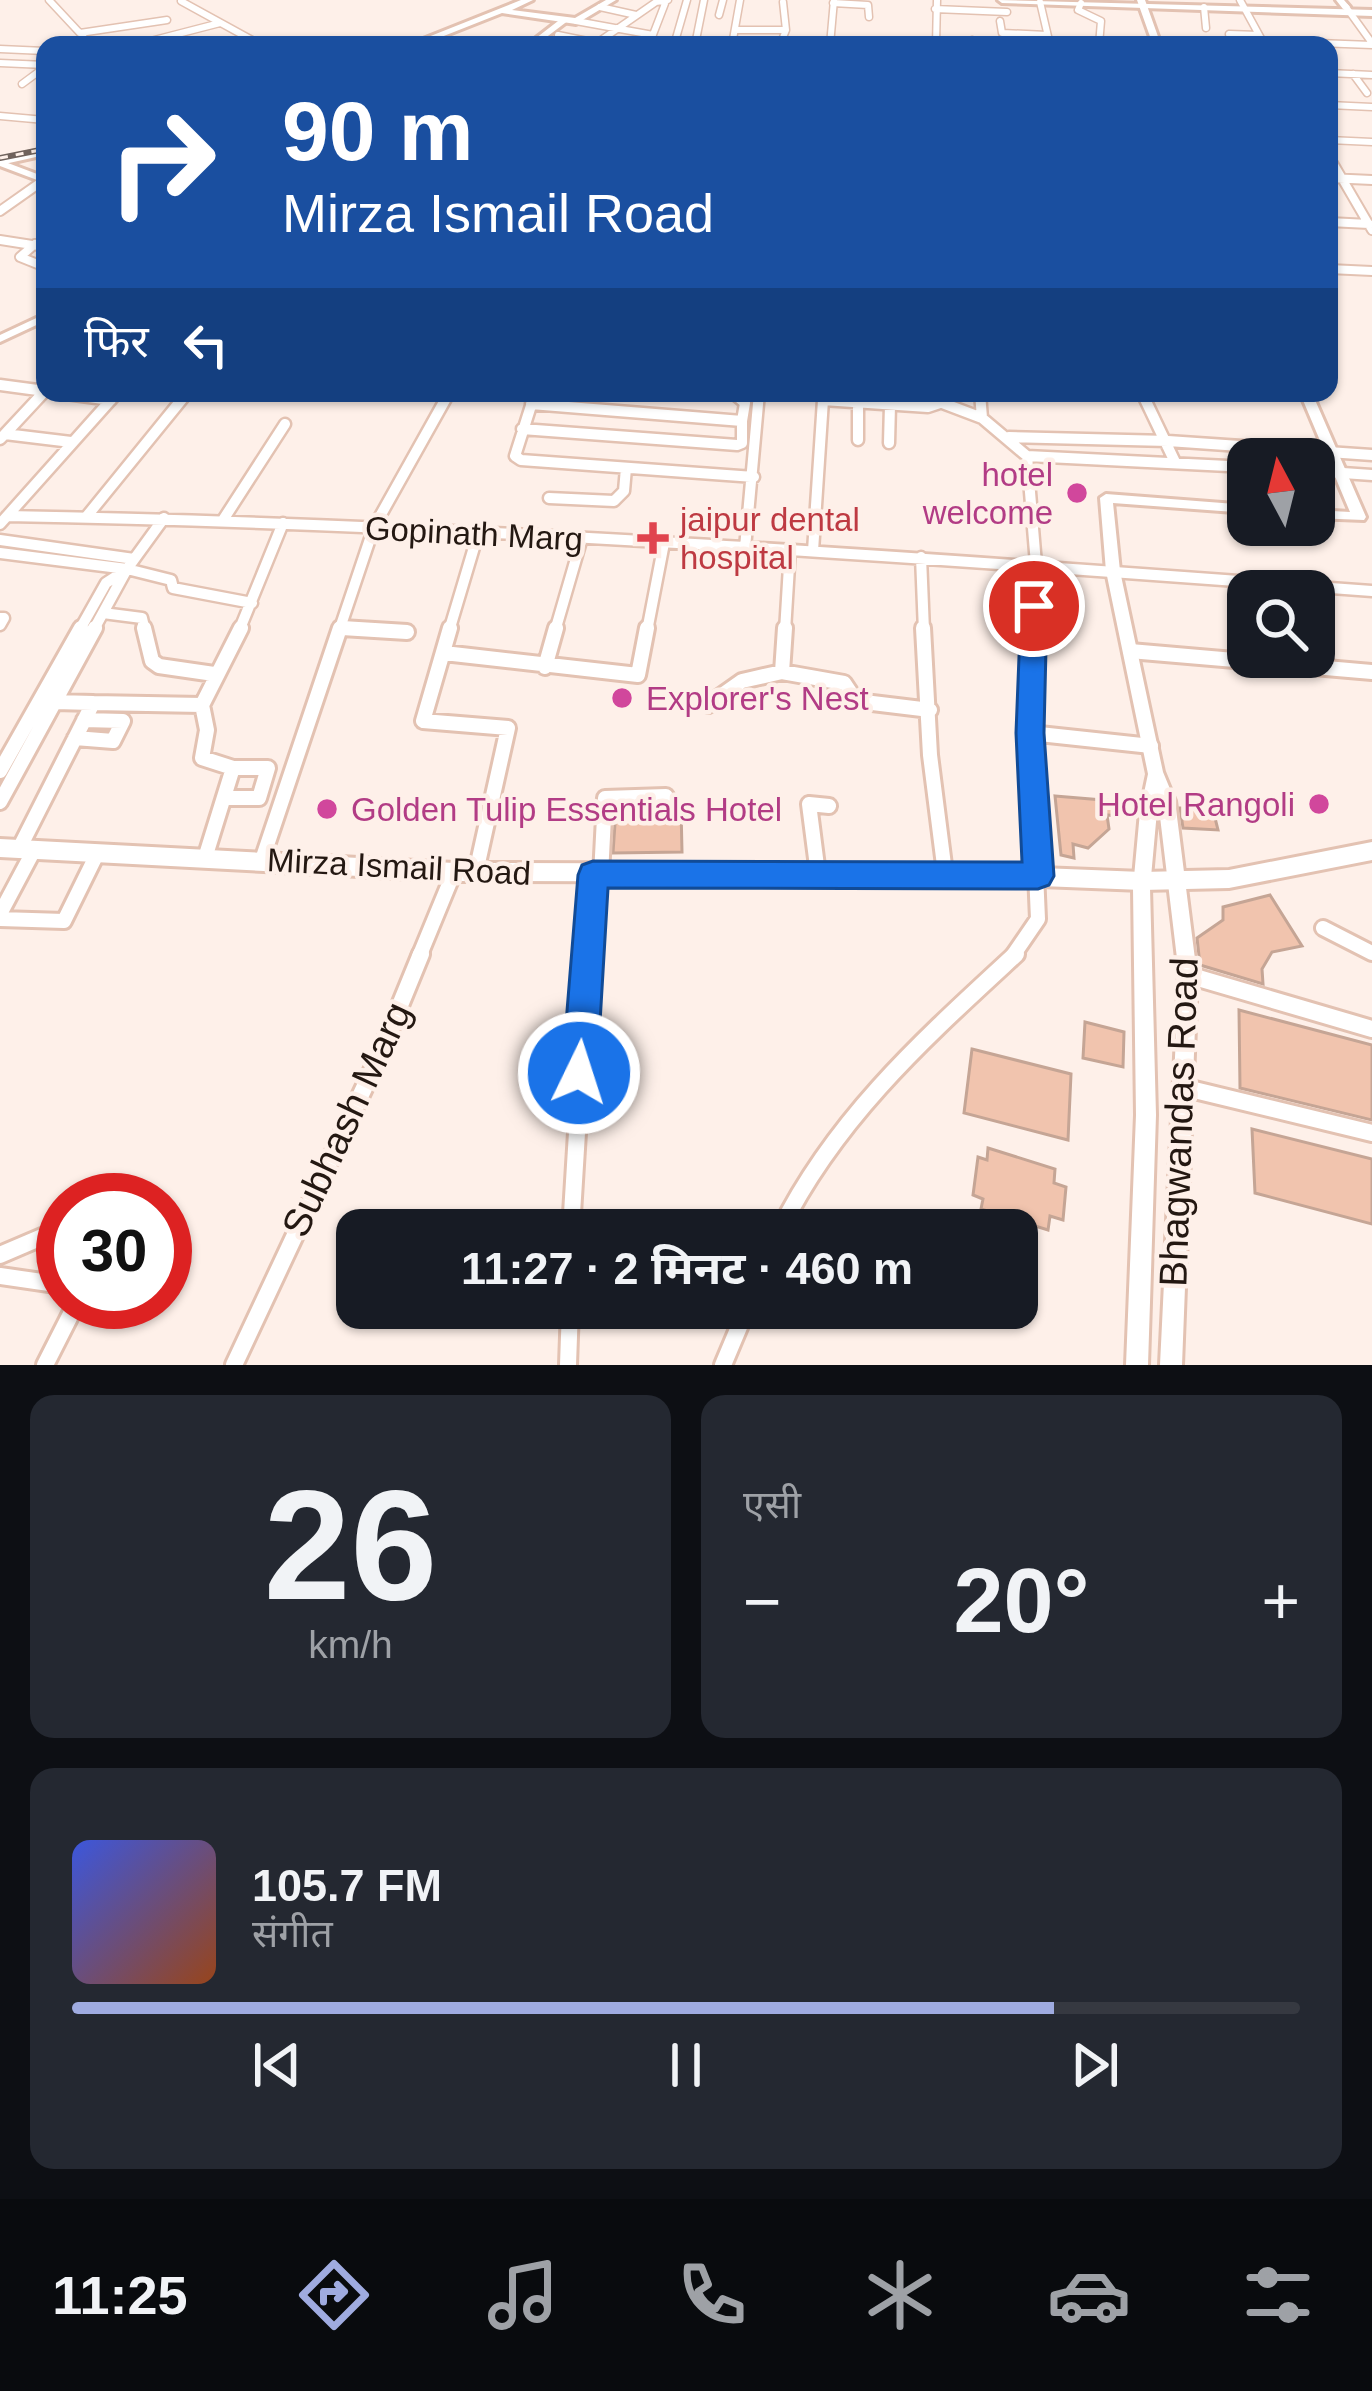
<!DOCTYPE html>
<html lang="hi">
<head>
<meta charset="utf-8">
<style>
	:root { --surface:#171b24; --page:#242831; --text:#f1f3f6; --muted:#9ea1a6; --line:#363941; --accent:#9fabe0 }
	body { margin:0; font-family:Helvetica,"Noto Sans Devanagari",sans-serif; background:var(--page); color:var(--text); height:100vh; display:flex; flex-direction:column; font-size:45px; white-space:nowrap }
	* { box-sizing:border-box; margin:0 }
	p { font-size:39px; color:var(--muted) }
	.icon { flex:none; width:66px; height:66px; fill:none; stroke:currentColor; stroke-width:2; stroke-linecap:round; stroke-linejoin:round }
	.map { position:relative; height:1365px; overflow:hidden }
	.drawer { display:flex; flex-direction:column; gap:30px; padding:30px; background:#0d0f14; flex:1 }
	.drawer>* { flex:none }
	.banner { position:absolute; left:36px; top:36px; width:1302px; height:366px; border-radius:24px; box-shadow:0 3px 9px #0004; background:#1a4fa0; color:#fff; overflow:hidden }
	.needle { width:78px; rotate:353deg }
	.buttons { position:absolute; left:1227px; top:438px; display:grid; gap:24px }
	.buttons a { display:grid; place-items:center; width:108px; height:108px; border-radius:24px; background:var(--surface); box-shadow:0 3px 9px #0004; font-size:60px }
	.speed { position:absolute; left:36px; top:1173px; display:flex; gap:24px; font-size:60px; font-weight:700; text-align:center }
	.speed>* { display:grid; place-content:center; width:156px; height:156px; border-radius:50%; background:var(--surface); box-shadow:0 3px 9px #0004; line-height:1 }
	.speed .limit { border:18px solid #d22; background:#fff; color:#111 }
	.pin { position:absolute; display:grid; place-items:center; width:102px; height:102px; color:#fff; margin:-51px; border:6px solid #fff; border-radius:50%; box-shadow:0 3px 12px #0007 }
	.me { position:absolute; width:132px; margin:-66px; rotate:4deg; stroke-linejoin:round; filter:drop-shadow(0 0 9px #0008) }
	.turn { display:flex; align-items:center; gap:42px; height:252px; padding:0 48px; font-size:54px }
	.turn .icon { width:156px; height:156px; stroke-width:2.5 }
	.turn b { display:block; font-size:84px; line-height:102px }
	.then { display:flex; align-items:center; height:114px; padding:0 48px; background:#0003; gap:24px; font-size:45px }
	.big { font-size:90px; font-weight:700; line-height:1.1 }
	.drawer .tile { flex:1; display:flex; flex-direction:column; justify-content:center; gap:18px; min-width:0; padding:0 42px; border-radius:24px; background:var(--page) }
	.drawer .dial { align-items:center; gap:0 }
	.dial b { font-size:156px; line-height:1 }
	.song { display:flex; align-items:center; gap:36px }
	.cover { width:144px; height:144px; border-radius:18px; background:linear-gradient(135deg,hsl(230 70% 55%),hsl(20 70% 35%)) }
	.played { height:12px; border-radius:6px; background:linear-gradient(90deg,var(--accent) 80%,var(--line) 80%) }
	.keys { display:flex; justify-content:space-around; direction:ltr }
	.heat { display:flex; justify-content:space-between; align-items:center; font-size:66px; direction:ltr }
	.drawer .tiles { flex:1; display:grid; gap:30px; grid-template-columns:1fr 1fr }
	.tile:last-child { grid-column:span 2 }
	.trip { position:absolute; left:336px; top:1209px; width:702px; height:120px; border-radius:24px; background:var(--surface); box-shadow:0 3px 9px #0004; font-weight:700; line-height:120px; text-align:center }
	.menu { display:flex; height:192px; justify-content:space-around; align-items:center; background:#090b0e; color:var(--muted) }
	.menu .icon { width:84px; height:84px }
	.menu .active { color:var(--accent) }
	.menu b { font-size:54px; color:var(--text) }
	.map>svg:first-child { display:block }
	.building { fill:#f1c4ae; stroke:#c5a595; stroke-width:3 }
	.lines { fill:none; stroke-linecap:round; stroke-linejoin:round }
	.minor-far4-casing { stroke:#e3c2b2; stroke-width:9 }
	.minor-far3-casing { stroke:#e3c2b2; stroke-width:12 }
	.minor-far2-casing { stroke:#e3c2b2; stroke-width:15 }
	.minor-far1-casing { stroke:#e3c2b2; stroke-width:20 }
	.minor-casing { stroke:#e3c2b2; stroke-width:22 }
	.tertiary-casing { stroke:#e3c2b2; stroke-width:6 }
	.primary-casing { stroke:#e3c2b2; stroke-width:6 }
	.trunk-casing { stroke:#e3c2b2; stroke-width:6 }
	.minor-far4 { stroke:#fff; stroke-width:6 }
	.minor-far3 { stroke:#fff; stroke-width:8 }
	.minor-far2 { stroke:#fff; stroke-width:10 }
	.minor-far1 { stroke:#fff; stroke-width:14 }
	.minor { stroke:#fff; stroke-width:16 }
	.tertiary { fill:#fff; fill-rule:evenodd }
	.primary { fill:#fff; fill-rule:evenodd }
	.trunk { fill:#fff; fill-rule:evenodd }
	.rail-casing { stroke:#70635d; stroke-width:6 }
	.rail { stroke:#fef0e9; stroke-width:3; stroke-dasharray:8; stroke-linecap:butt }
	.route { fill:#1a73e8; stroke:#114b97; stroke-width:3 }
	.hotel-dot { fill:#d1479c; stroke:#fef0e9; stroke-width:4.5 }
	.health-dot { fill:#e0444e; stroke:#fef0e9; stroke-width:4.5 }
	.labels { text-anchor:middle; stroke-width:9; stroke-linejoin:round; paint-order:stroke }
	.hotel-label { font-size:33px; fill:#b23c85; stroke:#fef0e9; text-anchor:end }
	.health-label { font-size:33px; fill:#be3a42; stroke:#fef0e9; text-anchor:start }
	.street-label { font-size:33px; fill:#241812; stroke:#fef0e9 }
	.near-street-label { font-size:39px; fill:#241812; stroke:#fef0e9 }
</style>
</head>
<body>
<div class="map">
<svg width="1372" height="1365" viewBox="0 0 1372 1365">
	<rect width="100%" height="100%" fill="#fef0e9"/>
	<!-- building -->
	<path class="building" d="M1055,796L1126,802L1129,817L1107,815L1109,829L1088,848L1073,844L1074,858L1061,855Z
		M681,807L682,852L613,853L616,809Z
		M1180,808L1213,810L1218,830L1183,828Z
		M1270,895L1302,946L1272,952L1262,969L1263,984L1200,965L1197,938L1223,920V907Z
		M1239,1010L1372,1045V1120L1240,1088Z
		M1085,1022L1124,1032L1123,1067L1083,1058Z
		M972,1049L1071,1074L1068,1140L964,1113Z
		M1252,1129L1372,1159V1224L1255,1193Z
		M988,1148L1055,1169L1054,1183L1066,1187L1063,1220L1050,1216L1048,1230L981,1209L983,1199L973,1195L978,1157L987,1160Z"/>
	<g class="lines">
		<!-- minor-far4 casing -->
		<g class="minor-far4-casing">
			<path id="minor-far4" d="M49,0L91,45
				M1240,0L1264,44
				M181,1L261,45
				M1040,2L1050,45
				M833,3L868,5L869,17
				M1081,3L1078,10L1101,21L1099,45
				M600,7L636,15
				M1204,7L1206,28
				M1346,7L1372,43
				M935,9L1007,12
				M719,15L723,0
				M576,21L653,35
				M1000,21L1002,33L1047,35
				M735,30H786
				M80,33L167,20
				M175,35L191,45
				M558,35L597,43
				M1263,41L1372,45
				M135,45L220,23
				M203,45H226
				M224,45L248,38
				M594,45L656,2L668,0
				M649,45L666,1
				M674,45L687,0
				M695,45L704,0
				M732,45L740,0
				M780,45L786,30L783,2
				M830,45L834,0
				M936,45L937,0
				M971,45L972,40
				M1231,45L1229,34L1259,35
				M0,49L45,51
				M0,63L45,65
				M1329,73L1372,75
				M1353,74L1367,93
				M22,84L45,67
				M1329,105L1372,107
				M0,116L45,120
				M1329,140L1372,142
				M1329,156L1335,166"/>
		</g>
		<!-- minor-far3 casing -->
		<g class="minor-far3-casing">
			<path id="minor-far3" d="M1333,163L1372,230
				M1329,178L1372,180
				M0,211L44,180
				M1329,222L1369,224
				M0,240L45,247
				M35,244L20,257L45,267
				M1329,269L1372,271"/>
		</g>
		<!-- minor-far2 casing -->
		<g class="minor-far2-casing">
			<path id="minor-far2" d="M0,385L45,391
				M59,393L111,400
				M535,393L515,456L521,460L754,477
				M916,393L982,418L1027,456L1036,564L1034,631
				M980,393L982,418
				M1142,393L1175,462
				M823,394V400L928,407L940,403
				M858,403V440
				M531,404L742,421L745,403L733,393
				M522,429L737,445L742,443V421
				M5,434L45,391
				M1009,437L1168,441L1372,455
				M0,439L5,434L71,442
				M889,443L890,405
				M1027,456L1248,467
				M1314,471L1372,475
				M549,498L614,501L624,491L626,468
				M7,516C463,524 918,557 1372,591
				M87,516L187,393
				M223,520L285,424
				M0,524L117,393
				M0,540L134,559
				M745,548L759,393
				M813,551L823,400
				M0,553L127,569L171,580L173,588L252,603
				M921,557L924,631
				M103,613L142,618L145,631
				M0,618H4L0,625
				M340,628L392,631
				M79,631L106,583L126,570
				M93,631L127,569L164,518
				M239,631L283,523
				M339,631L374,527L449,393
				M449,631L478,534
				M555,631L582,538
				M647,631L664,543
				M785,631L790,550"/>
		</g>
		<!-- minor-far1 casing -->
		<g class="minor-far1-casing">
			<path id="minor-far1" d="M144,628L152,661L159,666L214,674
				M342,628L407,632
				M450,628L423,721L508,728L476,872
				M785,628L782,672L844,683L856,701L930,710
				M923,628L930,755L945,873
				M1130,651L1372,672
				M444,653L638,675L647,628
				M545,667L556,628
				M93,703L202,705
				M708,705L742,681L782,672
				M1030,733L1151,746
				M75,738L113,741L123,721L84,720
				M233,768L202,758L207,730L202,705L241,628
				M0,771L81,628
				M0,802L95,628
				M19,849L93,703L55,702
				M205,858L233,768H268L259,798H225
				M262,860L340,628
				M818,874L809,804L829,806
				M601,875L605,798L666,796
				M0,914L34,850
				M0,919L64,921L97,854
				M1323,928L1372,953
				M419,957L454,872
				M588,957L593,875
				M1012,957L1038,919L1030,733L1034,628"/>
		</g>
		<!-- minor casing -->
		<g class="minor-casing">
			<path id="minor" d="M1188,975L1372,1029
				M1182,1087L1372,1133
				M571,1230L588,954
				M780,1230C836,1117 925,1038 1016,954
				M0,1255L63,1228
				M0,1276L63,1285
				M45,1365L77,1302
				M234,1365L380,1054L421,954
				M568,1365L570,1308
				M723,1365L747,1308"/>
		</g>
		<!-- tertiary casing -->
		<g class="tertiary-casing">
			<path id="tertiary" d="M1137,0H1145L1161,45H1153Z
				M1336,0H1344L1350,7L1343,9Z
				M562,18L569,20L536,45H527Z
				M0,160L45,177V183L0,166Z
				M45,314V321L0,342V335Z
				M1300,393H1312L1366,517L1364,520L1314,518V510L1350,512Z
				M1106,494L1248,505V513L1113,503L1120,571L1163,772L1175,801L1197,975L1182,1365H1160L1179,975L1158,800L1150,888L1156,1115L1148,1365H1126L1136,1115L1133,888L1140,812L1148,774L1106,571L1100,498Z"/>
		</g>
		<!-- primary casing -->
		<g class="primary-casing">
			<path id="primary" d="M521,0H533L512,10L575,18L606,0H616L576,24L502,13L421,45H408Z
				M998,0L1372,10V16L1002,3Z
				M45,149V155L0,165V159Z"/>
		</g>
		<!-- trunk casing -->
		<g class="trunk-casing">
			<path id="trunk" d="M0,839L454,863L945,864L1142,872L1229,870L1372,842V860L1229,888L1142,890L945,882L454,881L0,857Z"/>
		</g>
		<!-- minor-far4 -->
		<use href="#minor-far4" class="minor-far4"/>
		<!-- minor-far3 -->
		<use href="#minor-far3" class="minor-far3"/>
		<!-- minor-far2 -->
		<use href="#minor-far2" class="minor-far2"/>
		<!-- minor-far1 -->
		<use href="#minor-far1" class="minor-far1"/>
		<!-- minor -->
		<use href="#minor" class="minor"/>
		<!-- tertiary -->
		<use href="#tertiary" class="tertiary"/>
		<!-- primary -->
		<use href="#primary" class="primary"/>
		<!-- trunk -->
		<use href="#trunk" class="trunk"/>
		<!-- rail casing -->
		<g class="rail-casing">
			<path id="rail" d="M0,158L45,149"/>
		</g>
		<!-- rail -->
		<use href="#rail" class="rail"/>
	</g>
	<!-- route -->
	<path class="route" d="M1034,597L1047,606L1044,733L1054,876L1049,885L1038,889L608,888L597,1073L592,1085L579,1090L567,1085L562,1073L578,875L582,865L593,861L1022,862L1016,733L1021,606Z"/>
	<!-- markers -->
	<g class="hotel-dot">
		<circle cx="1077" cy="493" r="12"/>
		<circle cx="622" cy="698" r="12"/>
		<circle cx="1319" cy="804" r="12"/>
		<circle cx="327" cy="809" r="12"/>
	</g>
	<path class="health-dot" d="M647 520h12v12h12v12h-12v12h-12v-12h-12v-12h12z"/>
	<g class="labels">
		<!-- hotel labels -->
		<g class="hotel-label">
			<text x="1053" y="486">hotel<tspan x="1053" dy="38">welcome</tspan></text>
			<text x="646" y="710" text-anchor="start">Explorer's Nest</text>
			<text x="1295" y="816">Hotel Rangoli</text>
			<text x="351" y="821" text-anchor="start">Golden Tulip Essentials Hotel</text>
		</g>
		<!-- health labels -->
		<g class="health-label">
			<text x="680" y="531">jaipur dental<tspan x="680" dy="38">hospital</tspan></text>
		</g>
		<!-- street labels -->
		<g class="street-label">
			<text transform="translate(474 533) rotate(3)" y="12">Gopinath Marg</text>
			<text transform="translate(399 866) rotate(3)" y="12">Mirza Ismail Road</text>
		</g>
		<!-- near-street labels -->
		<g class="near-street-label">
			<text transform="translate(346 1119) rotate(-65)" y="14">Subhash Marg</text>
			<text transform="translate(1178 1122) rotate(-88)" y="14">Bhagwandas Road</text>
		</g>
	</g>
</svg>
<div class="buttons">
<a><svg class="needle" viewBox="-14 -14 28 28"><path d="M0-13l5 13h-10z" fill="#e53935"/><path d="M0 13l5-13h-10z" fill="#9ea1a6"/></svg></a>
<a><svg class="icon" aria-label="search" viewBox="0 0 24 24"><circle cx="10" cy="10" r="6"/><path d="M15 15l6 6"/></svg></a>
</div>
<div class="speed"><div class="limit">30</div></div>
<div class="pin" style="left:1034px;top:606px;background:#d93025"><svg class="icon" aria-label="arrive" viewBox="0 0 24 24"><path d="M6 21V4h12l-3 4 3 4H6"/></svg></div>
<svg class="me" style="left:579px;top:1073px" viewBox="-20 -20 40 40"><circle r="17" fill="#1a73e8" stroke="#fff" stroke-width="3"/><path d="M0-11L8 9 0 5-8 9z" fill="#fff"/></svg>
<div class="trip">11:27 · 2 मिनट · 460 m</div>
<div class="banner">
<div class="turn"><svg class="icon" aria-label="right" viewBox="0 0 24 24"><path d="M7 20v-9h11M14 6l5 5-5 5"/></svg><div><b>90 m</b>Mirza Ismail Road</div></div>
<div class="then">फिर<svg class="icon" aria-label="left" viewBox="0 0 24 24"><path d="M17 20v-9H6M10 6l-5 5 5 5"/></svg></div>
</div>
</div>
<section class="drawer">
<div class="tiles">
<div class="tile dial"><b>26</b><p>km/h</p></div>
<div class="tile"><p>एसी</p>
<div class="heat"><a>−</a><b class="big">20°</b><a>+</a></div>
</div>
<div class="tile">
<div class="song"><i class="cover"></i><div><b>105.7 FM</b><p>संगीत</p></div></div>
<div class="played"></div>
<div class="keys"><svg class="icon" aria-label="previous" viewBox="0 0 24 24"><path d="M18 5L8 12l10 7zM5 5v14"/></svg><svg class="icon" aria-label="pause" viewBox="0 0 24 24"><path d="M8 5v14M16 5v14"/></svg><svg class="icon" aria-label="next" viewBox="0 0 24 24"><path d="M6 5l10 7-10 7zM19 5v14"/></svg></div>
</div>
</div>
</section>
<nav class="menu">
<b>11:25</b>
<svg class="icon active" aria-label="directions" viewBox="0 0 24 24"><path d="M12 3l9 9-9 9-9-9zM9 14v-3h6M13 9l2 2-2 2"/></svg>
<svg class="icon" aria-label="music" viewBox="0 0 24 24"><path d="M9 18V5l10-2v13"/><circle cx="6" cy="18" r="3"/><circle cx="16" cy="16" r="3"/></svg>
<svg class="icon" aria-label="phone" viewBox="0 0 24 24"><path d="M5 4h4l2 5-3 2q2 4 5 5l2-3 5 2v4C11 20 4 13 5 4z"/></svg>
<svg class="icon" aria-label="climate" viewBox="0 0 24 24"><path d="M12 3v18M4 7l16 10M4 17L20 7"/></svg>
<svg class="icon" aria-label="car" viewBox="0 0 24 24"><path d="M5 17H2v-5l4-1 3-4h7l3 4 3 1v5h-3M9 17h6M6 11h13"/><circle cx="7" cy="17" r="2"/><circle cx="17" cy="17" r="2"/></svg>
<svg class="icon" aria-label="filters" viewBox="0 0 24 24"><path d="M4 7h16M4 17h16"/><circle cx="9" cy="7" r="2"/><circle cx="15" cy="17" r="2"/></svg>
</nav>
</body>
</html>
